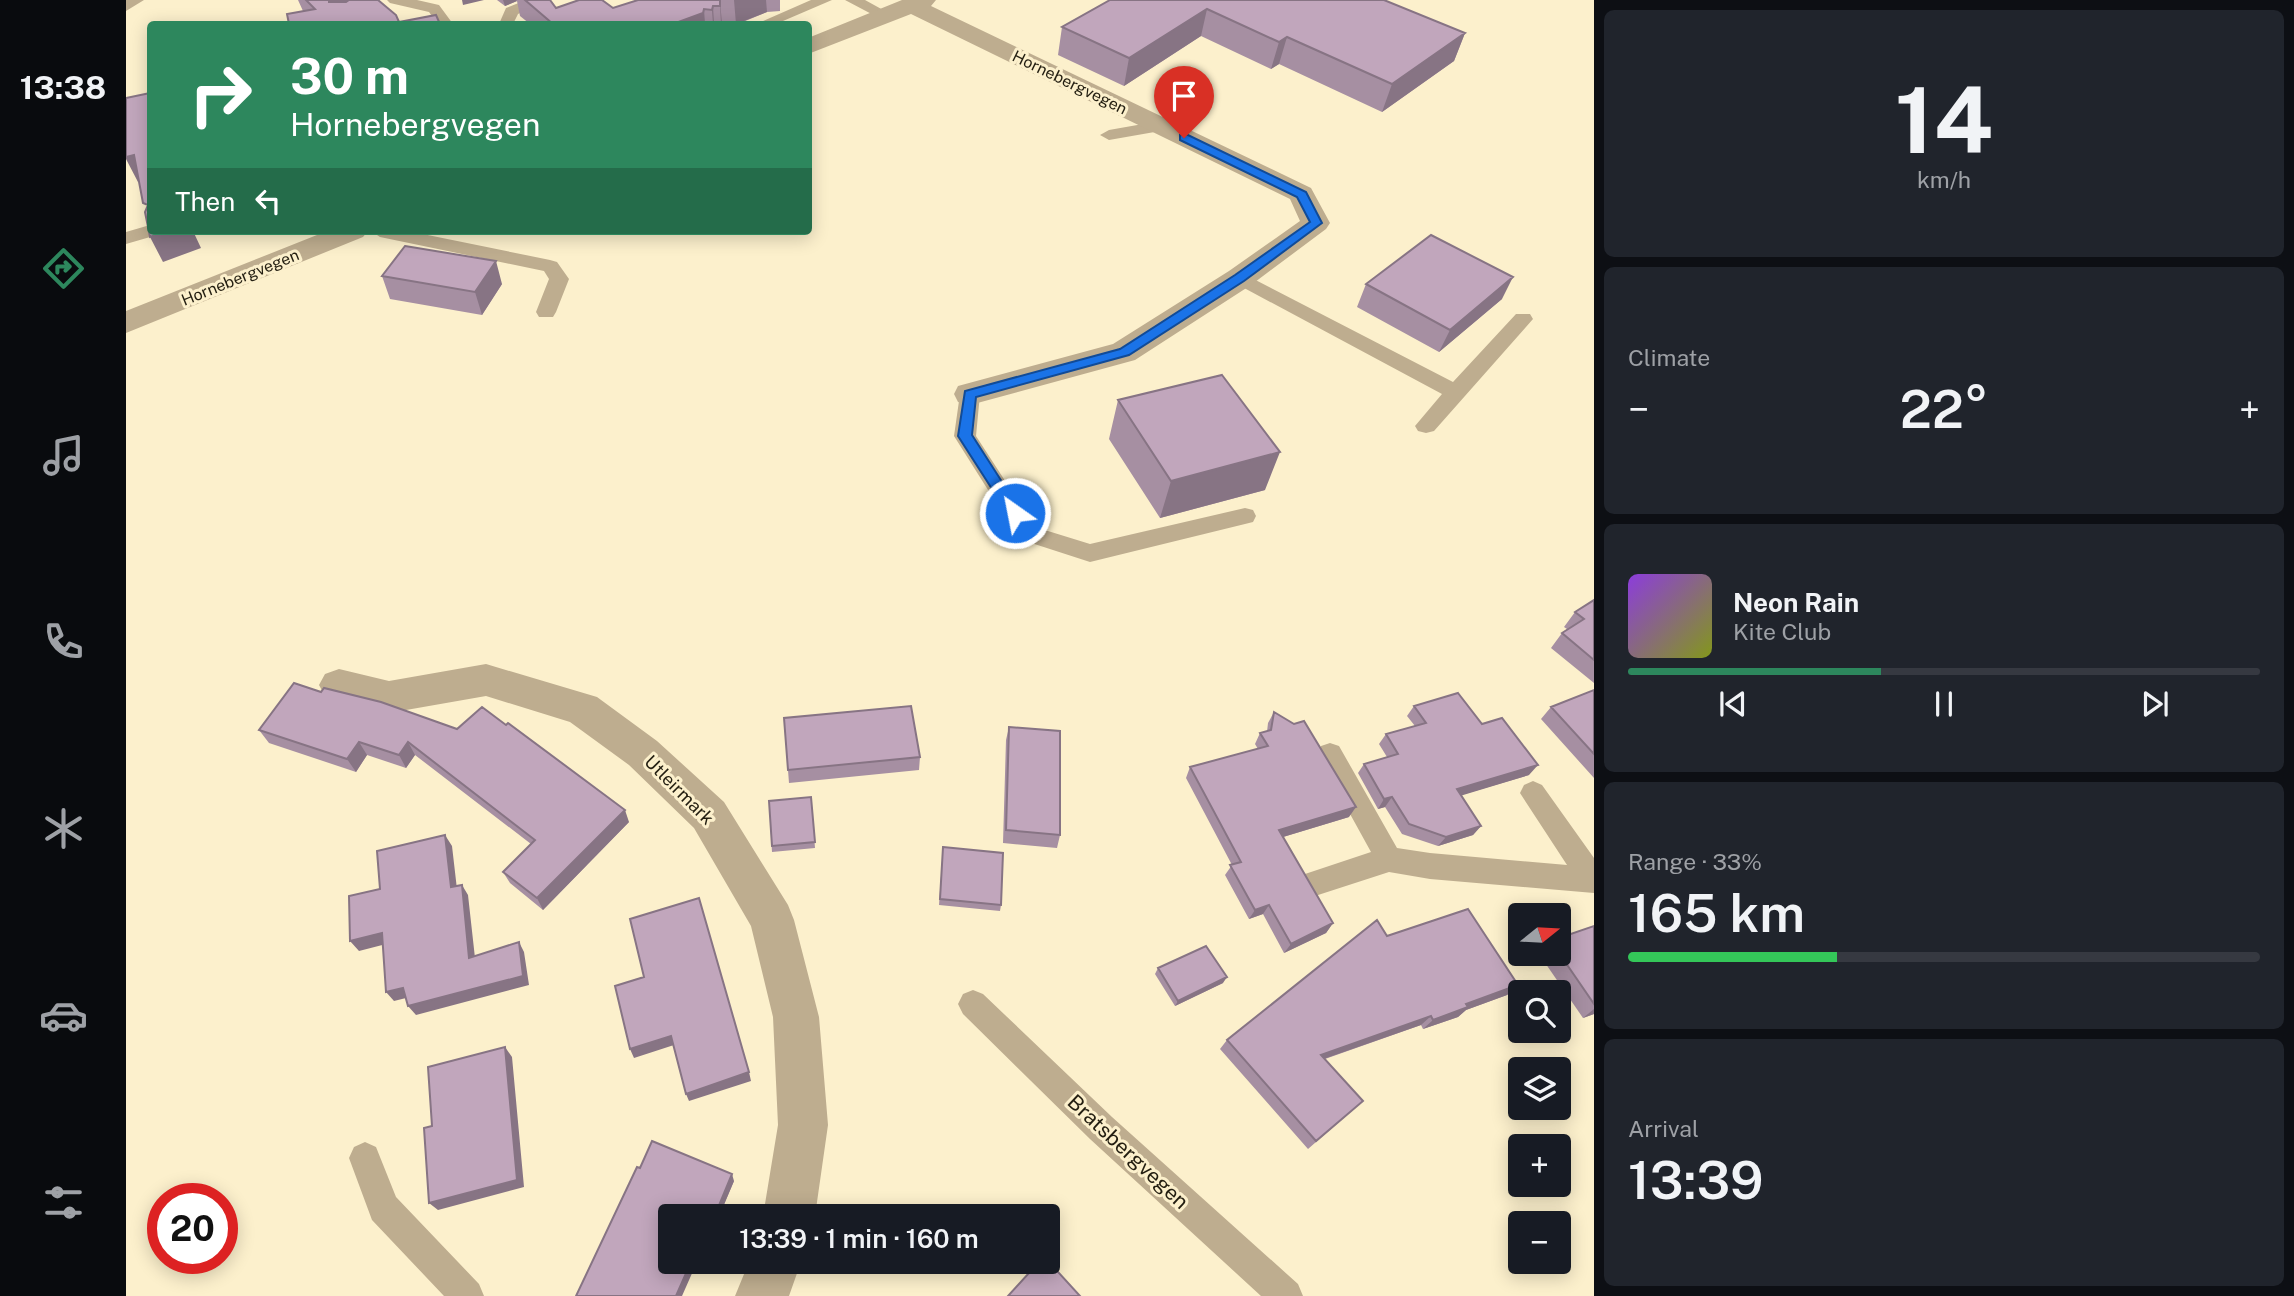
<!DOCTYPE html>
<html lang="en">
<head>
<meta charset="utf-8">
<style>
	:root { --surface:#171b24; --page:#20242c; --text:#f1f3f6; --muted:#9ea1a6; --line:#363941; --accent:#2d875d }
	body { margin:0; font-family:"Public Sans",sans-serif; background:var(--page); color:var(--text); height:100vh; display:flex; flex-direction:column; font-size:26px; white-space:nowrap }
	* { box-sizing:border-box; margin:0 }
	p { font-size:23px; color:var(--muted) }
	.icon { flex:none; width:38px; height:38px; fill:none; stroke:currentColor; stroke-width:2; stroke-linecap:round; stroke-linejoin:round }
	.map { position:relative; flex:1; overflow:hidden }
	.side { display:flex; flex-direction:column; gap:10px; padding:10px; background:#0d0f14; width:700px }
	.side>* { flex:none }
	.guide { position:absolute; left:21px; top:21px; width:665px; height:214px; border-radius:7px; box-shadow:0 4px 18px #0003; background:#2d875d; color:#fff; overflow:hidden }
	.needle { width:46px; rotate:72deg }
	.controls { position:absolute; left:1382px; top:903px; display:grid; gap:14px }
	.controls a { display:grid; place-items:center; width:63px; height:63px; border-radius:7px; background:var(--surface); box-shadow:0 4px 18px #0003; font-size:35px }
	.speed { position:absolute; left:21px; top:1183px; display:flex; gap:14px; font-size:35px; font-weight:700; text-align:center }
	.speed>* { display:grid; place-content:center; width:91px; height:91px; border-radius:50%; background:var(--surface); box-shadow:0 4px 18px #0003; line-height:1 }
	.speed .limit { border:10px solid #d22; background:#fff; color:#111 }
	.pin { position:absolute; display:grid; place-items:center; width:60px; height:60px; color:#fff; margin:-72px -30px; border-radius:50% 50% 50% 0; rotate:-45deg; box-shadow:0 0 7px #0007 }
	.pin .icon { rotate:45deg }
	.me { position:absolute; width:77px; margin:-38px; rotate:327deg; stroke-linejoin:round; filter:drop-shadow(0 0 5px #0008) }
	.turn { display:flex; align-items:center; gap:24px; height:147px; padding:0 28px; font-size:32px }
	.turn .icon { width:91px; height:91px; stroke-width:2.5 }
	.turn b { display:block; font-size:49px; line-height:60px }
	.then { display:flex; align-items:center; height:66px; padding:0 28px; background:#0003; gap:14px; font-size:26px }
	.big { font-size:52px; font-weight:600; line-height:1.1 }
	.side .card { flex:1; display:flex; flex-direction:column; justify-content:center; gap:10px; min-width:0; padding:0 24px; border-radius:10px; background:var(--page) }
	.side .dial { align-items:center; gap:0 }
	.dial b { font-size:91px; line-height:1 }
	.song { display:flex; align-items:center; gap:21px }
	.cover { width:84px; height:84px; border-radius:10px; background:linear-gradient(135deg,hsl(270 70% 55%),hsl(70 70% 35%)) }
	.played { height:7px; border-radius:4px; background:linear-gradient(90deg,var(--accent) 40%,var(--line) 40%) }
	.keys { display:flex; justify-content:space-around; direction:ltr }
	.heat { display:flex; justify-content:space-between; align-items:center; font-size:38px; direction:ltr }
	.charge { height:10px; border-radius:5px; background:linear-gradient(90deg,#34c759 33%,var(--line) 0) }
	.trip { position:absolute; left:532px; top:1204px; width:402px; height:70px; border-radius:7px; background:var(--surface); box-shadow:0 4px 18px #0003; font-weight:600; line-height:70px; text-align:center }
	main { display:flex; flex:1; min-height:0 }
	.dock { display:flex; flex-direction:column; width:126px; justify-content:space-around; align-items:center; background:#090b0e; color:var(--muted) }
	.dock .icon { width:49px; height:49px }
	.dock .on { color:var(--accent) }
	.dock b { font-size:32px; color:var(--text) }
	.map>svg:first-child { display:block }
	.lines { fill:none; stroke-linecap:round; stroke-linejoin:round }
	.lane { fill:#bead8f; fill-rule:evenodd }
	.street { fill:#bead8f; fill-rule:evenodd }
	.wall { fill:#a68fa2 }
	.shaded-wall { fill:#877484 }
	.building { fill:#c1a6bc; stroke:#877484; stroke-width:2 }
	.route { fill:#1a73e8; stroke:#114b97; stroke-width:2 }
	.labels { text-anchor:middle; stroke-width:6; stroke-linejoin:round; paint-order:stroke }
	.far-street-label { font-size:16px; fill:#231e11; stroke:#fcf0cc }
	.street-label { font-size:18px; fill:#231e11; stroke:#fcf0cc }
	.near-street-label { font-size:21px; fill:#231e11; stroke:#fcf0cc }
</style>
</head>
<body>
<main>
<nav class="dock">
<b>13:38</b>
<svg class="icon on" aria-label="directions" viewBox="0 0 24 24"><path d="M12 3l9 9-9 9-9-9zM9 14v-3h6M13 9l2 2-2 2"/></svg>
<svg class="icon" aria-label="music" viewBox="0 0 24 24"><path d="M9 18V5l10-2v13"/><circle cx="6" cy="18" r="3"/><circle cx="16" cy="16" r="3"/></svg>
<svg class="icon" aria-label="phone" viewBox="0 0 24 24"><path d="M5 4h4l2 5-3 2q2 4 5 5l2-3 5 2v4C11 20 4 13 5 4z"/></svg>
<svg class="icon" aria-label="climate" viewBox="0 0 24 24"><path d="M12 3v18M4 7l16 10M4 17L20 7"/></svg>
<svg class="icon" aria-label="car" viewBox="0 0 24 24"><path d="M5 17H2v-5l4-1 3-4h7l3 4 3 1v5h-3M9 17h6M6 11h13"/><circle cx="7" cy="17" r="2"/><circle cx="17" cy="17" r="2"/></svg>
<svg class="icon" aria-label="filters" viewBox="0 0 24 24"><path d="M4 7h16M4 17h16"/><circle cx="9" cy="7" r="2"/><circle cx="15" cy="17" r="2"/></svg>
</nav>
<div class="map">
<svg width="1468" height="1296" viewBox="0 0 1468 1296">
	<rect width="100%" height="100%" fill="#fcf0cc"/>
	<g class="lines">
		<!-- lane -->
		<path class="lane" d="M0,0H18L0,11Z
			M261,0H291L313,5L327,24H312L303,12L264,3Z
			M400,0H422L392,14L387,24H373L380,8Z
			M685,0H706L650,24H630Z
			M719,0H739L768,16L760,21L755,19Z
			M1034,121L1043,126L1040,130L983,140L974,135L983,130Z
			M24,225V231H33L31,235L0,244V232Z
			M245,231H282L424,260L431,262L443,279L430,312L427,317H413L410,312L423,279L418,271L254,237Z
			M1114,272L1327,382L1390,314H1404L1407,319L1308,431L1300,433L1292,431L1289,426L1316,394L1107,282L1104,278L1107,274Z
			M844,387L851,389L854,394L850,436L909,527L964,544L1119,508L1127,510L1130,516L1127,522L1119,524L964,562L893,539L828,436L834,394L837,389Z
			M1204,743L1213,746L1271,848L1304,853L1441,865L1394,793L1398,785L1407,781L1416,785L1468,858V893L1304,879L1263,872L1189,896L1179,892L1175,883L1179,874L1245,852L1191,754L1195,746Z
			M847,990L857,994L986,1117L1172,1284L1177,1296H1135L964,1139L837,1014L832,1004L837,994Z
			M239,1142L250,1147L270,1197L353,1284L358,1296H318L246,1220L223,1158L228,1147Z"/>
		<!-- street -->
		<path class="street" d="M776,0H810L805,6L1185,188L1204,223L1200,229L1125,285L1009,360L844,405L832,402L828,394L832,386L987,344L1103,271L1174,221L1164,199L785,14L682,54V38Z
			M201,231H242L237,237L0,333V311Z
			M360,664L471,697L531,741L598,802L662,905L668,920L693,1017L702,1125L689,1216H637L652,1125L647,1017L625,926L568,828L503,765L444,722L360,696L263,713L199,696L193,685L199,674L213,669L263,681Z
			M623,1262H675L663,1296H609Z"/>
	</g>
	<!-- wall -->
	<path class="wall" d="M172,0H252L273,22L314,24L161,14L177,11Z
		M371,0H424L430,8H487L512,0H654V11L641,12L612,24H404L394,16L391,1L379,6Z
		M984,0L1339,33L1328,61L1256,112L1153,64L1145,69L1075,36L998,86L932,55L936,27Z
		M256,276L376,284L356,315L264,299Z
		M1240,284L1376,299L1313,352L1231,307Z
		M992,400L1139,490L1034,518L983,439Z
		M1468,600V683L1425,648L1436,633L1441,629L1438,627L1449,612Z
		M168,683L503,822L417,910L384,883L377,872L405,844L289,755L280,768L241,755L230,772L143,743L133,730Z
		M1468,690V778L1415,719L1425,707Z
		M1288,706L1356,724L1403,775L1335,795L1355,826L1347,835L1312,846L1276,834L1259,807L1252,809L1232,773L1238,764L1261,757L1253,744L1260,734L1289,726L1281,716Z
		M1148,712L1223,817L1157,837L1207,923L1200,933L1158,953L1137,914L1123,919L1099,875L1106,865L1060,778L1064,767L1132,749L1129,744L1134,733L1141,732L1142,723Z
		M658,718L794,757L793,770L663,783Z
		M883,727L934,835L931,848L877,843L880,740Z
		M685,797L689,848L646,852L643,801Z
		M817,847L875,905L874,911L813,905Z
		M1468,926V1014L1457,1018L1413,954H1433Z
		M1261,936L1392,985L1381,995L1340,1010L1332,1017L1297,1029L1295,1025L1199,1059L1237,1101L1182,1149L1094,1049L1101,1040Z
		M1032,968L1097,983L1049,1006L1029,974Z
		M514,1168L608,1181L594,1214L591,1213L590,1216H544Z"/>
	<!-- shaded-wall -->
	<path class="shaded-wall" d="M203,0H233L211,22Z
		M336,0H358L337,5Z
		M377,0H390L391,1L379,6Z
		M594,0L596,24H595L594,6Z
		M608,0H640L641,12L610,24Z
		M587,6L588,24H587L586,10Z
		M578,9L579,24H547Z
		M1081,9L1075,36L998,86L1003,58Z
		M1339,33L1328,61L1256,112L1266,84Z
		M1161,37L1153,64L1145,69L1153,42Z
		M8,155L21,180L12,182L0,159V157Z
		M39,231H67L75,248L37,262L24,237Z
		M370,261L376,284L356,315L349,292Z
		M1387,277L1376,299L1313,352L1324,330Z
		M1154,452L1139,490L1034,518L1045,481Z
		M233,742L241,755L230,772L221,759Z
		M282,742L289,755L280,768L273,755Z
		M1412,765L1403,775L1324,799L1331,789Z
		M1266,797L1259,807L1252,809L1258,799Z
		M1230,807L1223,817L1147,840L1153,830Z
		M499,810L503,822L417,910L411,898Z
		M1355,826L1347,835L1312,846L1320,837Z
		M319,835L326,846L332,898L325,887Z
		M336,885L342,895L350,967L343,958Z
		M1143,905L1137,914L1123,919L1129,910Z
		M1207,923L1200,933L1158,953L1165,944Z
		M256,933L264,943L233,951L224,941Z
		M393,942L398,952L403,985L290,1015L282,1006Z
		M1101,977L1097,983L1049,1006L1052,1001Z
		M1392,985L1381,995L1340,1010L1332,1017L1297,1029L1307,1020L1340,1004Z
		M277,988L284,997L268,1001L260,992Z
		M1468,1009V1014L1457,1018Z
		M1305,1016L1295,1025L1186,1063L1195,1055Z
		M545,1036L548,1045L508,1058L504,1049Z
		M379,1047L386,1057L398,1187L312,1210L303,1203Z
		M623,1072L625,1081L563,1101L560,1094Z
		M606,1174L608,1181L594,1214L592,1208Z
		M588,1207L591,1213L590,1216H584Z
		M565,1262H571L556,1296H550Z"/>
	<!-- building -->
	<path class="building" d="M180,0H203V2H220L223,0H252L270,15L273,22L310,15L314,24H163L161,14L189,9Z
		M399,0H424L430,8L453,0H476L487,8L512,0H594V6H587L586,10L578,9L577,13L547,24H427Z
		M984,0H1258L1339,33L1266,84L1161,37L1153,42L1081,9L1003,58L936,27Z
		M24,93V231H39L24,237L19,212L22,205L17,203L8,155L0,157V98Z
		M1305,235L1387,277L1324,330L1240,284Z
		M279,246L370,261L349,292L256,276Z
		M1096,375L1154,452L1045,481L992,400Z
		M1468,600V660L1436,633L1458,619L1449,612Z
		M168,683L195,692L198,688L255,702L331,729L356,707L380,725L382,723L499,810L411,898L377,872L409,840L282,742L273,755L233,742L221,759L133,730Z
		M1468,690V754L1425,707Z
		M1332,693L1356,724L1376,718L1412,765L1331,789L1355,826L1320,837L1283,824L1266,797L1258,799L1238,764L1272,754L1260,734L1300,723L1288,706Z
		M785,706L794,757L662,770L658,718Z
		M1148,712L1168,724L1178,721L1230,807L1153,830L1207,923L1165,944L1143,905L1129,910L1104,865L1115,862L1064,767L1142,746L1134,733L1145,730Z
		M883,727L934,731V835L880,830Z
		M685,797L689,842L646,846L643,801Z
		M319,835L325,887L336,885L343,958L393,942L397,976L282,1006L277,988L260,992L256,933L224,941L223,896L254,889L251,851Z
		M817,847L877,853L875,905L814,899Z
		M573,898L623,1072L560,1094L545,1036L504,1049L489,986L518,977L504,919Z
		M1342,909L1392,985L1340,1004L1342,1007L1307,1020L1305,1016L1195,1055L1237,1101L1190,1141L1101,1040L1251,920L1261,936Z
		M1468,926V1004L1433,953V938Z
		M1080,946L1101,977L1052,1001L1032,968Z
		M379,1047L391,1180L303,1203L298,1128L306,1126L302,1067Z
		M526,1141L606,1174L592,1208L588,1207L584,1216H544V1262H565L550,1296H450L511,1167L514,1168Z
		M922,1261L954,1296H882L913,1262Z"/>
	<!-- route -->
	<path class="route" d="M1054,135H1062L1180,192L1196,223L1118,281L1003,355L850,397L846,435L896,513L894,517H884L832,436L839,391L994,349L1109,275L1184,222L1171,197L1054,140Z"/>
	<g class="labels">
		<!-- far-street labels -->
		<g class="far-street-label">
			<text transform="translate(944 82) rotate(26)" y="6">Hornebergvegen</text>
			<text transform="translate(114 277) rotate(-22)" y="6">Hornebergvegen</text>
		</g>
		<!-- street labels -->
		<g class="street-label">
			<text transform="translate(553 790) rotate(45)" y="6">Utleirmark</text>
		</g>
		<!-- near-street labels -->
		<g class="near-street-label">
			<text transform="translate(1002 1152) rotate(43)" y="7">Bratsbergvegen</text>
		</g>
	</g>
</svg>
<div class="controls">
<a><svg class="needle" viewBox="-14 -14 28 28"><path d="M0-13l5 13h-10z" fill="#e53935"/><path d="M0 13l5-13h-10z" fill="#9ea1a6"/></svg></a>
<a><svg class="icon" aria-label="search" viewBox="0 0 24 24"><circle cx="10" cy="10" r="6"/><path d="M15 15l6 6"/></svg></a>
<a><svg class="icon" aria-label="layers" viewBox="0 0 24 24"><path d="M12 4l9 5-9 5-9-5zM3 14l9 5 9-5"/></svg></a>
<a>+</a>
<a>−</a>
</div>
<div class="speed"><div class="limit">20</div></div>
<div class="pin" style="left:1058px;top:138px;background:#d93025"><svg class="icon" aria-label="arrive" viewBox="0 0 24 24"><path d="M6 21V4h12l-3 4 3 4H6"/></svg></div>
<svg class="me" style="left:889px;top:513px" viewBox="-20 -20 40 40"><circle r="17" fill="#1a73e8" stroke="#fff" stroke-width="3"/><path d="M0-11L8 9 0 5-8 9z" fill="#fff"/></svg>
<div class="trip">13:39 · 1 min · 160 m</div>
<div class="guide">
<div class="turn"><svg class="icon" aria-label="right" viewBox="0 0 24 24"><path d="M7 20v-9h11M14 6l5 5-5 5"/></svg><div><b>30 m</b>Hornebergvegen</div></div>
<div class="then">Then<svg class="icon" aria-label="left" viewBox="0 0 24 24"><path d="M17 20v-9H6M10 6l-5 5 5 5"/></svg></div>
</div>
</div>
<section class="side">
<div class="card dial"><b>14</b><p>km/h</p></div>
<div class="card"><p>Climate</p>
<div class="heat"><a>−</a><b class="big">22°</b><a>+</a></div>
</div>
<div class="card">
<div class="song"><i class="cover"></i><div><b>Neon Rain</b><p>Kite Club</p></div></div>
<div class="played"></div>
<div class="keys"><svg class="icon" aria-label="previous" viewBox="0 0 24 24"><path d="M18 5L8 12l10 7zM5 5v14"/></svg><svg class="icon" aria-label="pause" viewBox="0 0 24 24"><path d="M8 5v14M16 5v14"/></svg><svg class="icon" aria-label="next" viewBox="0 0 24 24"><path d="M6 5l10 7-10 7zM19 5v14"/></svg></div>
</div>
<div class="card"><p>Range · 33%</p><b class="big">165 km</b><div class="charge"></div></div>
<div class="card"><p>Arrival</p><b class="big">13:39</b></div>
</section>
</main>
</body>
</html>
